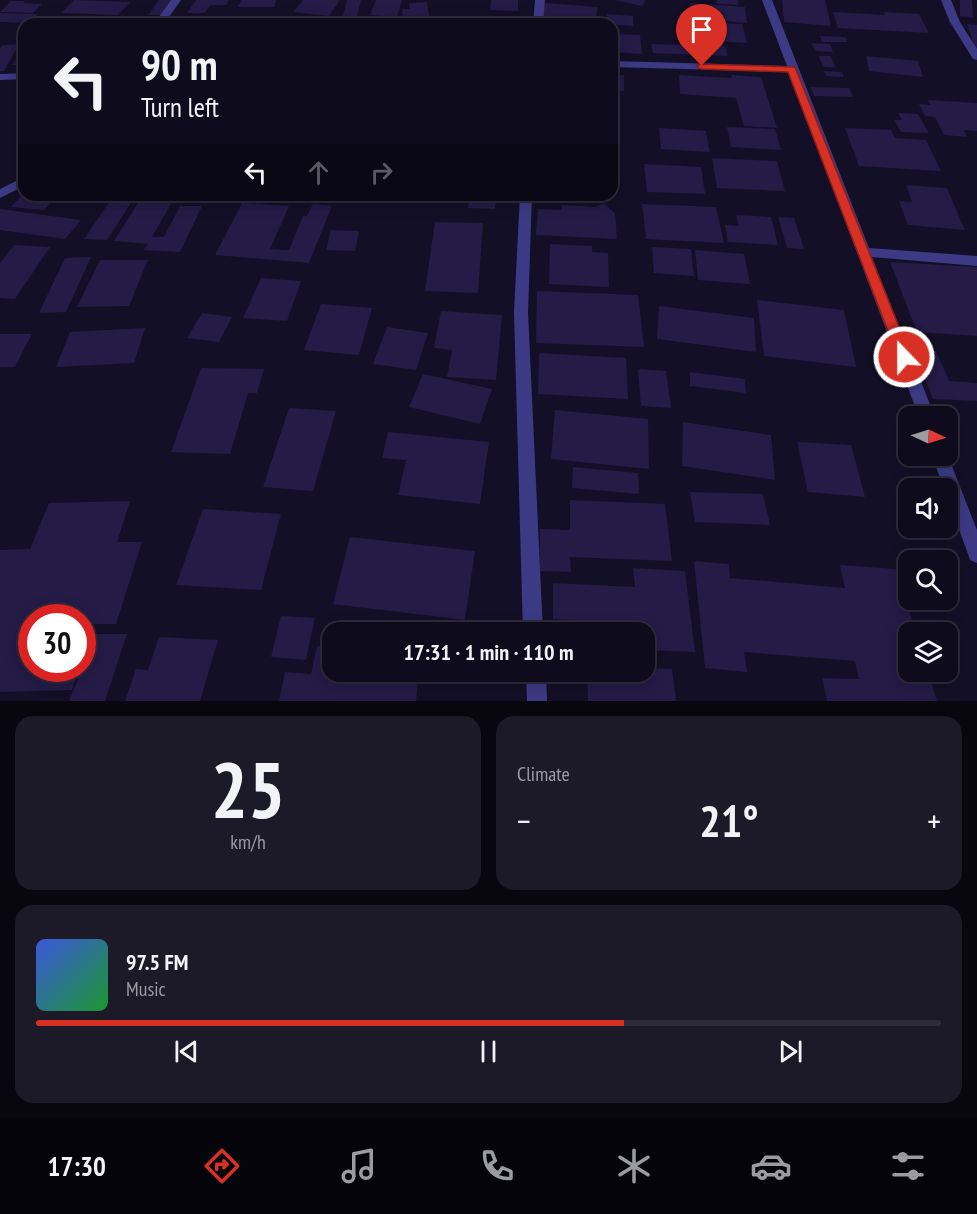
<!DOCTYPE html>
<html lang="en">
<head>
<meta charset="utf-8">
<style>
	:root { --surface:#0e0b1c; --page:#1c1929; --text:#f1f3f6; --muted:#9b9ba3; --line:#2e2b3b; --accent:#d93025 }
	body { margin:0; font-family:"PT Sans Narrow",sans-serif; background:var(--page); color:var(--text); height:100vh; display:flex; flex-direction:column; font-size:22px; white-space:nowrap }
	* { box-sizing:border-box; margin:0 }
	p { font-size:20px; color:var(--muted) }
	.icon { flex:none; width:33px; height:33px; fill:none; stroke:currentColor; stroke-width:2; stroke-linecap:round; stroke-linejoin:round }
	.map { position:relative; height:701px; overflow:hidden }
	.drawer { display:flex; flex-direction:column; gap:15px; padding:15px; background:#08060f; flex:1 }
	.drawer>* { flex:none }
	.guide { position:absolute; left:18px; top:18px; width:600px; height:183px; border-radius:18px; box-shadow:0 3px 15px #0003,0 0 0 2px var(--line); background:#0e0b1c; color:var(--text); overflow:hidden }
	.needle { width:39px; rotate:94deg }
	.buttons { position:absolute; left:898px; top:406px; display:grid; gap:12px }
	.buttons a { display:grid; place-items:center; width:60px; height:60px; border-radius:12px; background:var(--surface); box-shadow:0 3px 15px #0003,0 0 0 2px var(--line); font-size:30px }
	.speed { position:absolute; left:18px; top:604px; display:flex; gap:12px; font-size:30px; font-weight:700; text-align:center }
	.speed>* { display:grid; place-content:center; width:78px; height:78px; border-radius:50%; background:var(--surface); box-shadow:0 3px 15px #0003,0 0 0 2px var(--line); line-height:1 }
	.speed .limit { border:9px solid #d22; background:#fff; color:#111 }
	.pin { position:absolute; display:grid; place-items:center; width:51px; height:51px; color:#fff; margin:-62px -26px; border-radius:50% 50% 50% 0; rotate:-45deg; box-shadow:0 0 6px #0007 }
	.pin .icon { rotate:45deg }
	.me { position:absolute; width:66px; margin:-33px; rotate:338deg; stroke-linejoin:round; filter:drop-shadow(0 0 4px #0008) }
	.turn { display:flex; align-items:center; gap:21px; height:126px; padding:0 24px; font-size:27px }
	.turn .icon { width:78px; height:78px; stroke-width:2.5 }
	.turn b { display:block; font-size:42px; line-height:51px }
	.lanes { display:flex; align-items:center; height:57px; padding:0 24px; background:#0003; justify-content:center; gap:30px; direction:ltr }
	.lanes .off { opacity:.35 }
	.big { font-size:45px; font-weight:700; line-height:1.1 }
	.drawer .widget { flex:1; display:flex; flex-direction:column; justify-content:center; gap:9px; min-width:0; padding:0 21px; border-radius:18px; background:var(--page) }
	.drawer .dial { align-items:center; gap:0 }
	.dial b { font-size:78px; line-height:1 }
	.song { display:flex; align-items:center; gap:18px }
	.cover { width:72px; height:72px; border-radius:9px; background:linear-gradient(135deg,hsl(230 70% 55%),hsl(130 70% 35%)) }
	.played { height:6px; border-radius:3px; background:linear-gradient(90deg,var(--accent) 65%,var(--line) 65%) }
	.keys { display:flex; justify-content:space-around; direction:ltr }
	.heat { display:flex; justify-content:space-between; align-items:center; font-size:33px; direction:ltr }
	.drawer .tiles { flex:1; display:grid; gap:15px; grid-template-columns:1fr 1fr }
	.widget:last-child { grid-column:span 2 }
	.trip { position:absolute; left:322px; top:622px; width:333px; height:60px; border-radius:18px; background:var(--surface); box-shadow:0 3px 15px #0003,0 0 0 2px var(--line); font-weight:700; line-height:60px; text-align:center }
	.tab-bar { display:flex; height:96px; justify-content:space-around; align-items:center; background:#06040b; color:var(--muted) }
	.tab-bar .icon { width:42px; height:42px }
	.tab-bar .on { color:var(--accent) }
	.tab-bar b { font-size:27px; color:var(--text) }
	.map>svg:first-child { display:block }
	.building { fill:#241b47 }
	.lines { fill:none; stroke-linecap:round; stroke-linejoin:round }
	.street { fill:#3d3a85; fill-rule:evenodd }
	.route { fill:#d93025; stroke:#8d1f18; stroke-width:1.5 }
</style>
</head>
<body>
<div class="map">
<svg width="977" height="701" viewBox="0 0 977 701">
	<rect width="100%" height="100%" fill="#130f26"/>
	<!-- building -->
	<path class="building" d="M74,0H76L130,2L118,15L61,13Z
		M159,0H178L167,15H148Z
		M196,0H229L226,5H210L205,13H187Z
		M241,0H276L274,7H238Z
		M303,0H340L329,16L293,12Z
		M347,0H361L357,16H343Z
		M376,0H402L397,17L370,15Z
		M491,0H518V11L490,10Z
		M615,0H646L642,6Z
		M716,0H738L739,5L717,4Z
		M782,0H825L831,26L784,22Z
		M960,0H972L973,18L960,16Z
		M11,1H25L23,3L42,4L33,13L0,12Z
		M427,2L429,16L403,18L402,9H410L409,3Z
		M545,3L598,7L595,24L541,20Z
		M690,3L745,7L747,23L690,18Z
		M833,12L885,15L884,12L919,14L929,33L838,28Z
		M0,13L38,14L30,23L0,22Z
		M607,14L633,16V26L606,24Z
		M52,17H79L73,24H46Z
		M697,22L742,24L747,43L700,40Z
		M967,24L977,25V49H975Z
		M612,34L640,35L642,54L612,52Z
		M820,36L845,37L848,42H822Z
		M811,43L830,44L833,52L815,51Z
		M19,44L4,71H0V49L3,45Z
		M651,44L725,46L728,56L653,53Z
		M19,55H24V65H12Z
		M818,56H831L836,68L824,67Z
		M866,56L918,61L923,77L869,71Z
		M824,71L842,72L844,77L826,76Z
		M612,75H624V91L612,90Z
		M679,75L732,78L731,75L761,77L777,128L744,126L736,98L680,94Z
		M810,87L849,88L853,97L814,96Z
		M928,100L977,103V131L964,130L967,137L944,135L935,117L925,116L919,104L931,105Z
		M898,113L918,114L929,133L901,132L894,120H902Z
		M612,123L617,124L620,161H612Z
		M727,127L775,129L781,150L731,147Z
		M659,128L706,131L710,152L661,149Z
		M845,128L891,130L895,138L926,140L941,171L859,166Z
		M712,158L777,161L785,191L717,188Z
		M644,164L701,167L705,194L647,192Z
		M906,185L947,188L965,230L908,225L899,201L912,202Z
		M24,193V195H57L44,210L11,207Z
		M114,195H136L107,240L84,239Z
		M143,195L175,197L152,237H164L180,206H202L180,252L143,250L148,244L114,241Z
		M411,195H440V202H410Z
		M470,195H496L495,209L468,208Z
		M242,203L289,206L270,249L289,250L303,216H307L313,204L332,206L309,263L215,255Z
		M604,203L615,214L617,239L536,235L538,209L562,210V205L595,207Z
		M642,204L716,207L724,243L646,239Z
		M0,209L81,220L65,239L0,230Z
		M736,215L771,217L778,245L728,242L725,225L739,226Z
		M778,217L794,218L804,249L787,248Z
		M435,222L483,223L478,293L425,291Z
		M331,230L359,231L355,251L326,250Z
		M550,244L592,246V252L608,253L609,287L549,284Z
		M14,245L50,247L15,299L0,298V263Z
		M652,247L691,249L694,276L654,273Z
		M695,250L744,254L750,284L698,280Z
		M91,257L66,312L39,313L65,258Z
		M100,260H148L129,306L77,307Z
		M890,262L977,267V336L917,332Z
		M261,278L301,281L287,321L243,318Z
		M537,291L638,295L644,347L536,343Z
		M757,300L844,310L856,367L764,356Z
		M321,304L372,308L359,355L304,350Z
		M659,306L754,318L756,352L657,339Z
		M441,311L502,315L496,380L447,377L452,350L434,348Z
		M202,313L232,317L219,342L187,338Z
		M387,327L428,333L416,370L373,364Z
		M145,328L134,363L56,367L70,332Z
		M0,334H32L15,367H0Z
		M914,350L936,351L949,381L977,383V401L933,399Z
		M539,353L626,358L628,399L538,394Z
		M201,368L264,369L257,393H248L230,454L171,452Z
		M638,369L666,371L671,408L641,406Z
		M690,372L745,379L746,393L690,386Z
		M423,374L492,389L480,424L409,407Z
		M289,408L336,411L313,491L263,487Z
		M555,410L648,419L649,469L551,459Z
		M683,422L771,435L775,480L682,466Z
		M388,432L489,442L480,504L398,495L406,460L382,458Z
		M797,442L851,445L865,497L808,492Z
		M573,467L638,473L639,494L572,488Z
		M690,492L763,494L770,525L695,522Z
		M570,500L665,504L672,561L570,557L571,572L540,571V529L570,530Z
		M130,501L117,542H142L116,624H93L83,656L82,618H32V669H79L72,690L0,692V550L30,549L49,503Z
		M203,509L281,514L261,590L176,585Z
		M350,537L475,551L465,620L333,604Z
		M694,561L729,564L730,578L845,588L840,565L896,569L916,633H909V672H928L937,701H827L822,678L859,679L855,661L744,652L747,672L705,668Z
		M633,568L685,571L695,652L645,650V633H578L577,620L553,619V583L635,587Z
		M281,616L315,618L306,660L271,657Z
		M93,634H127L105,701H69L82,669Z
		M159,637L218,640L200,701H125L136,669L148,670Z
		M317,646L333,647V672H419L416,701H279L285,672L311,674Z
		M645,668L672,669L676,701H588L587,672H645Z"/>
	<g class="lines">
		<!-- street -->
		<path class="street" d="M171,0H181L164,24H154Z
			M535,0H545L543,24H533Z
			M762,0H772L869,248L977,256V266L872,257L935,417H919L789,72L612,67V61L787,66Z
			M941,0H951L960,22L977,49V60L973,59L950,22Z
			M24,73V79L0,80V74Z
			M24,177V186L0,198V189Z
			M520,195H532L528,312L543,633H523L514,312Z
			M932,456H948L977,530V563L970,560L968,554L948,500V489H944Z
			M526,672H546L547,701H527Z"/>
	</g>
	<!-- route -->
	<path class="route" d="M698,64L795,67L911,357L909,360L904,362L898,357L788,72L702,69L698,68Z"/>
</svg>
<div class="buttons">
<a><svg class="needle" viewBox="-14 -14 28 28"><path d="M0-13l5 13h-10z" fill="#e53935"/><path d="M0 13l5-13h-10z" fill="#9b9ba3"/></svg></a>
<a><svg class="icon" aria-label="sound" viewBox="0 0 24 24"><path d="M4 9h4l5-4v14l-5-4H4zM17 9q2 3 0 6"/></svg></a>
<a><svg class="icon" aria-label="search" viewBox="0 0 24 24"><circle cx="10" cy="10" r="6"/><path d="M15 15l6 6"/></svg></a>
<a><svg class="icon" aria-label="layers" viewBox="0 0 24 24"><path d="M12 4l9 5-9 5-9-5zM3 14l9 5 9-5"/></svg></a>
</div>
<div class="speed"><div class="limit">30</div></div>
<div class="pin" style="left:702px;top:66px;background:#d93025"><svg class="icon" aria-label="arrive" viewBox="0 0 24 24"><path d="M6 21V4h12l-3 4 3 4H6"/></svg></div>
<svg class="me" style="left:904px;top:357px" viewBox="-20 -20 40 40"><circle r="17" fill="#d93025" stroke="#fff" stroke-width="3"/><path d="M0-11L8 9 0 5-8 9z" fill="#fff"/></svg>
<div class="trip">17:31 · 1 min · 110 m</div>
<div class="guide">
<div class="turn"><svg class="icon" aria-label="left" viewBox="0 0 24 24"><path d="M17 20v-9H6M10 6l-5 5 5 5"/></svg><div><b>90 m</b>Turn left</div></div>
<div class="lanes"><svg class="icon" aria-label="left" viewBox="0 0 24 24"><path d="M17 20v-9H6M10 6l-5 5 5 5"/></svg><svg class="icon off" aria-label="ahead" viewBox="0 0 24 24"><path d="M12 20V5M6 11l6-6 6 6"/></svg><svg class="icon off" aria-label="right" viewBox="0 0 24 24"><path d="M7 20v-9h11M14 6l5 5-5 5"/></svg></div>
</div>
</div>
<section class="drawer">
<div class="tiles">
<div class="widget dial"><b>25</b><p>km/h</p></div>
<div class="widget"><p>Climate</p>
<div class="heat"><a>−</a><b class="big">21°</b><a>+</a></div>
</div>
<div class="widget">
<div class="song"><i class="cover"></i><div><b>97.5 FM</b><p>Music</p></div></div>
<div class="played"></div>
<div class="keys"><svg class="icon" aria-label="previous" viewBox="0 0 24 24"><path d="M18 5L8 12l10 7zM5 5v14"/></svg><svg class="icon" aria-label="pause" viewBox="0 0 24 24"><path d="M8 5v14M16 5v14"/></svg><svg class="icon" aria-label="next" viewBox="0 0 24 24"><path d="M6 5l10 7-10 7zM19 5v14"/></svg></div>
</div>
</div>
</section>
<nav class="tab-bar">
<b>17:30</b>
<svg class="icon on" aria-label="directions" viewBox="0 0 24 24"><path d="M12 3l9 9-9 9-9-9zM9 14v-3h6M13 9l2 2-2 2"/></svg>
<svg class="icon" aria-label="music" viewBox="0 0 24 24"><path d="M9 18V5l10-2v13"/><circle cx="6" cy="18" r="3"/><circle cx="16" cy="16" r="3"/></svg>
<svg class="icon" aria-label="phone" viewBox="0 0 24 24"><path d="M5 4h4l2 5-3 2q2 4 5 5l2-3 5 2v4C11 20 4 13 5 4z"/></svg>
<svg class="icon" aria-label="climate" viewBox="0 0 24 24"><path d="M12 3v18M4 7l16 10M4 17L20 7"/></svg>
<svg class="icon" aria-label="car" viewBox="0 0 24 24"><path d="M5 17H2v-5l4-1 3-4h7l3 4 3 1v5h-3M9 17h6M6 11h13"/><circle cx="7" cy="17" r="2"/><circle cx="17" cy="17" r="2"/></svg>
<svg class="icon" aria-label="filters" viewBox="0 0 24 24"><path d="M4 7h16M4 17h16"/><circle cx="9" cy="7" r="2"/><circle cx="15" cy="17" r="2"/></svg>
</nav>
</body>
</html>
